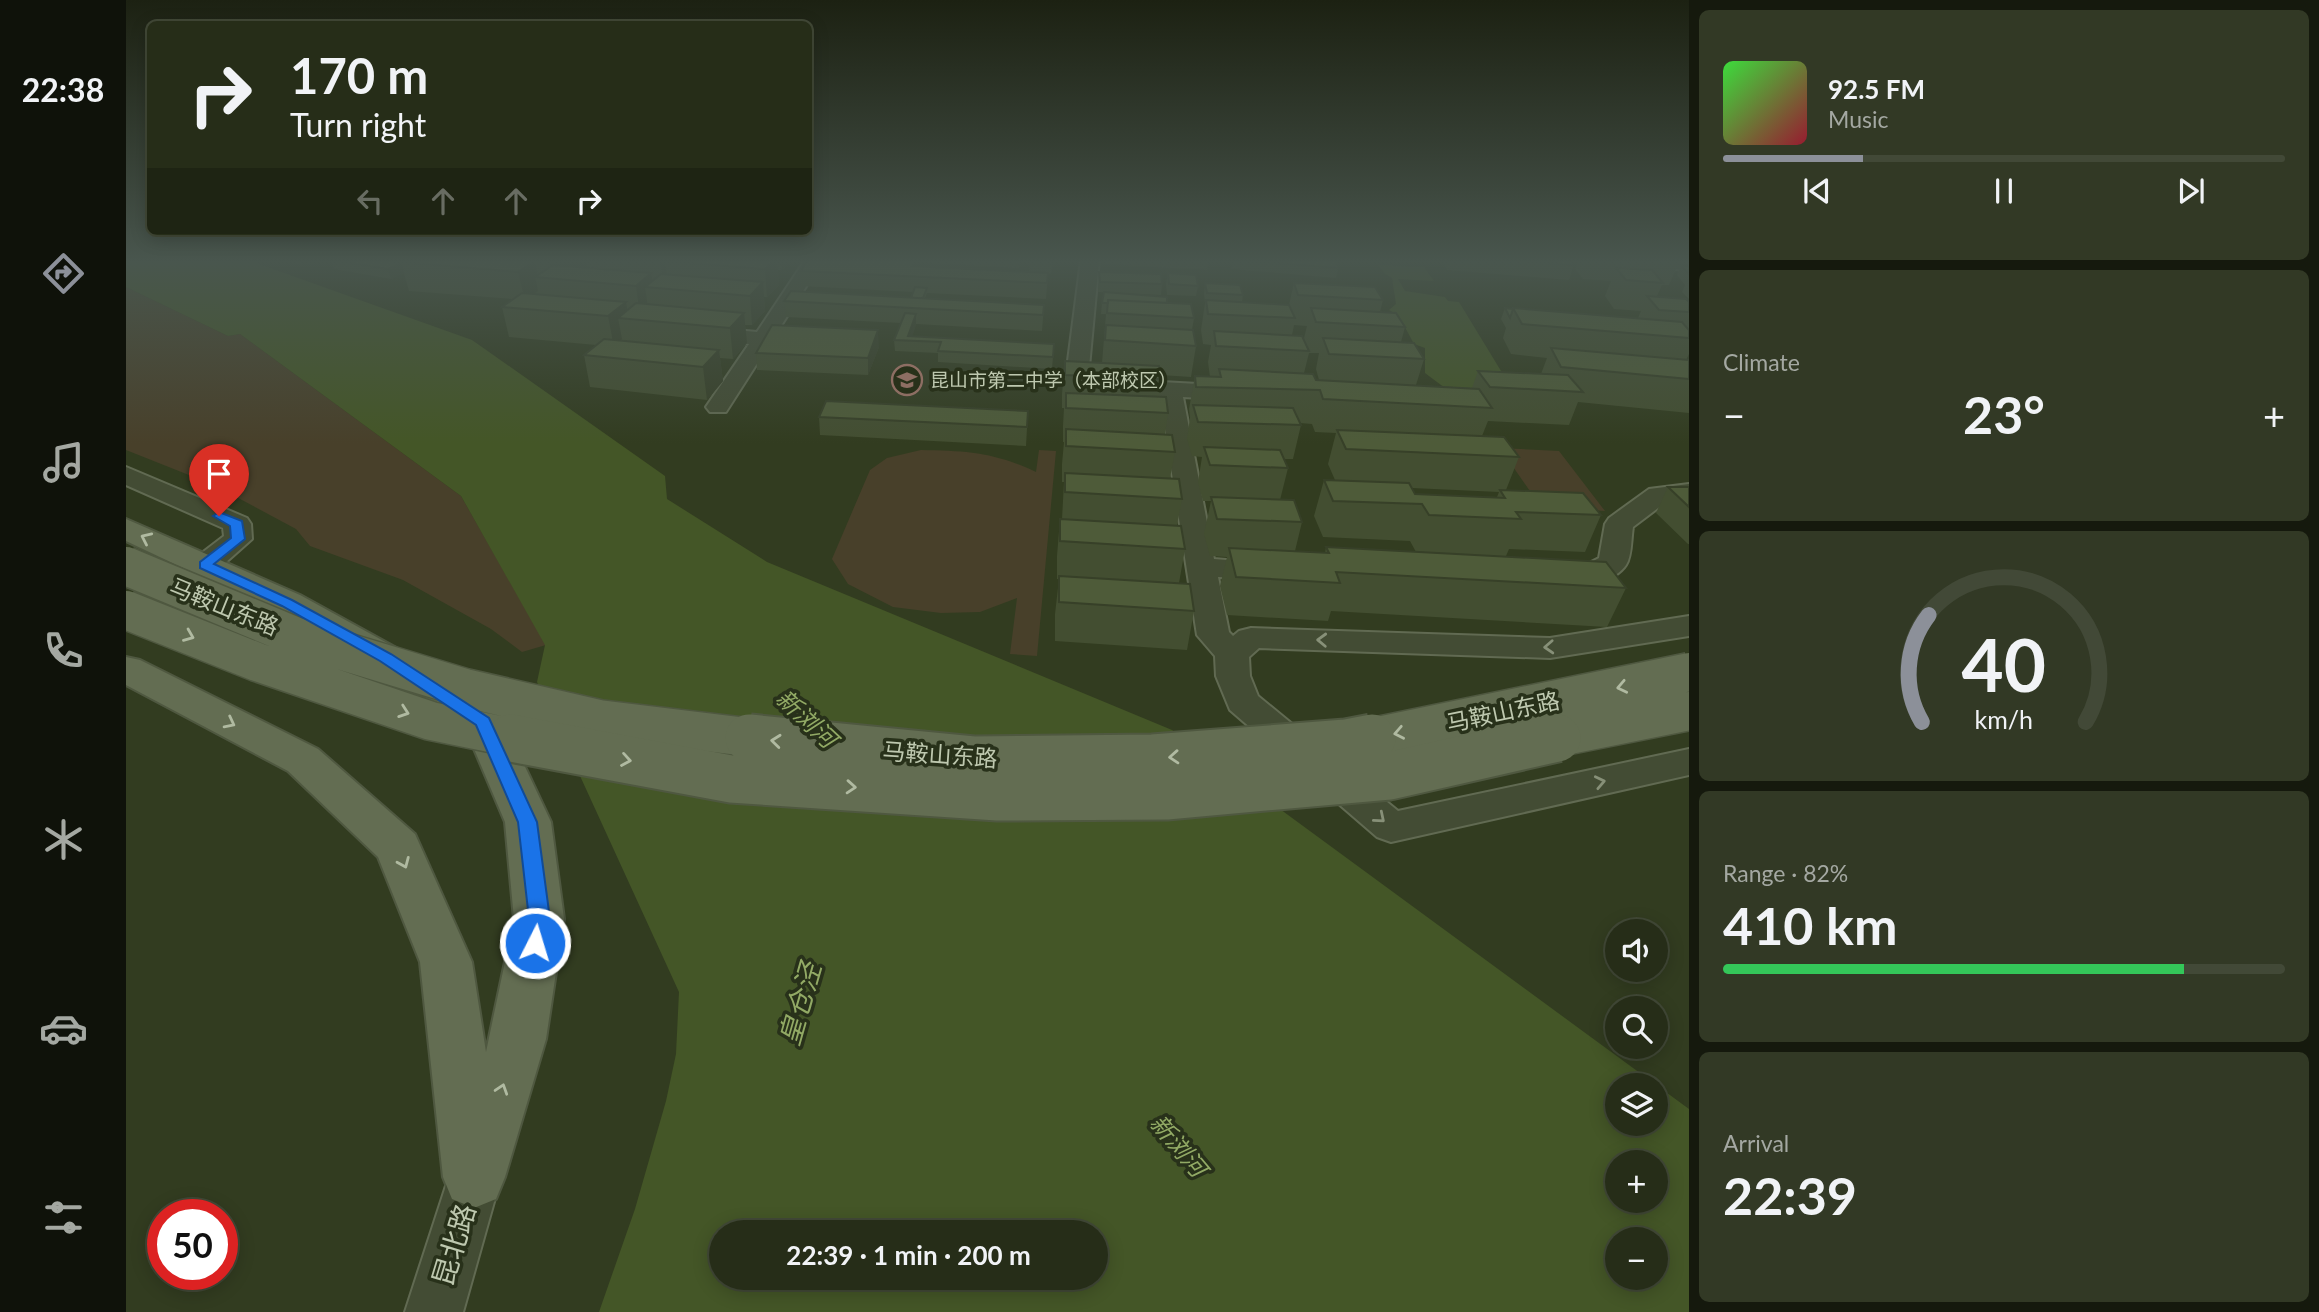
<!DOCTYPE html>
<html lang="en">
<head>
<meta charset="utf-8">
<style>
	:root { --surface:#262d18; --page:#323925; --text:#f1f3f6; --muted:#a4a8a2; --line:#424937; --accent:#8c9099 }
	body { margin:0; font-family:Lato,"Noto Sans SC",sans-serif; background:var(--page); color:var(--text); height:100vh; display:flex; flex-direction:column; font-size:26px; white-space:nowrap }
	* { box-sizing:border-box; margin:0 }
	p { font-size:23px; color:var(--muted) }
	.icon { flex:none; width:38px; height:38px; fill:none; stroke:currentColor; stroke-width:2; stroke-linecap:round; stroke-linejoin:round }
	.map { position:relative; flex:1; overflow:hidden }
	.drawer { display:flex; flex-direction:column; gap:10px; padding:10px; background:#15190d; width:630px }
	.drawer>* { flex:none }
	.hud { position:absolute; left:21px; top:21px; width:665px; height:214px; border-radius:10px; box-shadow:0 4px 18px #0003,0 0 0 2px var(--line); background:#262d18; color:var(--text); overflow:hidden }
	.buttons { position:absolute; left:1479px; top:919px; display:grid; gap:14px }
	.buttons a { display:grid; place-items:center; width:63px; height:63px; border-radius:50%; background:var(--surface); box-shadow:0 4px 18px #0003,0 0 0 2px var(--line); font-size:35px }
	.speed { position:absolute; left:21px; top:1199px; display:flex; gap:14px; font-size:35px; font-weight:700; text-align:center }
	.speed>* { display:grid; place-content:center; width:91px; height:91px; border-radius:50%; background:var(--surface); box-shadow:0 4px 18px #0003,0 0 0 2px var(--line); line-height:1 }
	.speed .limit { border:10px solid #d22; background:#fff; color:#111 }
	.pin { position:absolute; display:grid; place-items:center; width:60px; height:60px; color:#fff; margin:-72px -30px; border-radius:50% 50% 50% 0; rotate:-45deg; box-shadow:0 0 7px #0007 }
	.pin .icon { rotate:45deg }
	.me { position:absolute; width:77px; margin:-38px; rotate:5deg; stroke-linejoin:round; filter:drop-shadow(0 0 5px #0008) }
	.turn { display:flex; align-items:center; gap:24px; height:147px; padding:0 28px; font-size:32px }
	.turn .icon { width:91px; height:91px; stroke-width:2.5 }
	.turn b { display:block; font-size:49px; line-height:60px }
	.lanes { display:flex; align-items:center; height:66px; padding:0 28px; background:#0003; justify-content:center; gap:35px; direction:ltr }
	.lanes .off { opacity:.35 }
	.big { font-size:52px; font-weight:700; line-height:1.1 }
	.drawer .card { flex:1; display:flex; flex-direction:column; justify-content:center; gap:10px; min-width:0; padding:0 24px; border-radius:10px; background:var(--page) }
	.drawer .dial { align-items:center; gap:0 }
	.dial svg { height:182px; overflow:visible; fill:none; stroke:var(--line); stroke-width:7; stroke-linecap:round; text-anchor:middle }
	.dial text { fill:var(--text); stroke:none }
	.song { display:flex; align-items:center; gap:21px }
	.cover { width:84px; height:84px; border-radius:10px; background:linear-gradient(135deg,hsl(120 70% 55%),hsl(350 70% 35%)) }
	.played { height:7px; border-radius:4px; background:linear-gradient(90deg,var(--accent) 25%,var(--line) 25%) }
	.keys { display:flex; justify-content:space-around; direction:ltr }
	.heat { display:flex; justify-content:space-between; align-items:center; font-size:38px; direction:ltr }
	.charge { height:10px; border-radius:5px; background:linear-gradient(90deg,#34c759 82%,var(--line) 0) }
	.trip { position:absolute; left:583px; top:1220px; width:399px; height:70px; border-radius:35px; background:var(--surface); box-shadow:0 4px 18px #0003,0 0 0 2px var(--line); font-weight:700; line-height:70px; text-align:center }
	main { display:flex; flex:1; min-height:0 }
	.tabs { display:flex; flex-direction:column; width:126px; justify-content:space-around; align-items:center; background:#0f120a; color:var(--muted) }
	.tabs .icon { width:49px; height:49px }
	.tabs .selected { color:var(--accent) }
	.tabs b { font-size:32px; color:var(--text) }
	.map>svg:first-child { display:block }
	.green { fill:#48402a }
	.water { fill:#445627; fill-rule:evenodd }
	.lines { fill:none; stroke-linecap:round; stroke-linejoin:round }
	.minor-casing { stroke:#616a52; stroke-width:4 }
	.major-casing { stroke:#4f5840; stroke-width:4 }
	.minor { fill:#434c34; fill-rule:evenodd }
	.major { fill:#636d52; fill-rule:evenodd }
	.major-bridge-far1-casing { stroke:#4f5840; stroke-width:41; stroke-linecap:butt }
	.major-bridge-casing { stroke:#4f5840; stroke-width:51; stroke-linecap:butt }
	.major-bridge-far1 { stroke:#636d52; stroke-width:38 }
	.major-bridge { stroke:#636d52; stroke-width:47 }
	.wall { fill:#434e31; fill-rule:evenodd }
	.shaded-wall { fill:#374028 }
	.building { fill:#4e5b39; stroke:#374028; stroke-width:2 }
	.oneway { stroke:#b0baa1 }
	.oneway2 { stroke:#879078 }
	.route { fill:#1a73e8; stroke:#114b97; stroke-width:2 }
	.labels { text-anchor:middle; stroke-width:7; stroke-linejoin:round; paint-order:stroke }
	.far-poi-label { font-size:19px; fill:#bec8af; stroke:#28311a; text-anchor:start }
	.street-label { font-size:23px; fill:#bec8af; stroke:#28311a }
	.water-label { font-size:24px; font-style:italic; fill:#92aa65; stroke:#28311a }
	.near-water-label { font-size:28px; font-style:italic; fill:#92aa65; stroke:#28311a }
	.near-street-label { font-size:28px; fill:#bec8af; stroke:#28311a }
</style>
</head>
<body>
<main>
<nav class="tabs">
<b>22:38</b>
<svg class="icon selected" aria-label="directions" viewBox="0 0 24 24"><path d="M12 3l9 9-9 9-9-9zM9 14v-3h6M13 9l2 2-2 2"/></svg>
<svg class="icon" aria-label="music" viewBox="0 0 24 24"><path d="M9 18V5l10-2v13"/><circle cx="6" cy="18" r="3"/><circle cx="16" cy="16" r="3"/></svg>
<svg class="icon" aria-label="phone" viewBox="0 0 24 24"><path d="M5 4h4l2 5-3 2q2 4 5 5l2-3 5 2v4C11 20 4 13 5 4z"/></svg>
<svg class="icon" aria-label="climate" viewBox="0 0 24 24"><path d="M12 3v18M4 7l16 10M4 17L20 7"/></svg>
<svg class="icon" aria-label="car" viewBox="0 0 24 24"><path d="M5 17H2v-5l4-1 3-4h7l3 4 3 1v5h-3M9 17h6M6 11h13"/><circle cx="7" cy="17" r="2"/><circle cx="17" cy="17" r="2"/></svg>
<svg class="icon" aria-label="filters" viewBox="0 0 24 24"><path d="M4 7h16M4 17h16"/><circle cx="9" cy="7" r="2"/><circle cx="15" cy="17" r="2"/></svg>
</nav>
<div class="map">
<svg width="1563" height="1312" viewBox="0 0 1563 1312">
	<rect width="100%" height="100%" fill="#323c20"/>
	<!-- green -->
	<path class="green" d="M0,287L102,336L114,334L335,496L420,645L396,652L365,629L277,580L184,546L170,529L88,485L0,450Z
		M1374,448L1433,451L1479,511L1415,507Z
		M795,450C842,451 867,452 910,472L913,450L930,451L911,656L884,654L891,598L854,612L815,613L767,607L722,584L706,559L744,470L761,458Z"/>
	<!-- water -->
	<path class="water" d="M0,260H122L346,340L539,476L541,499L641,562L1046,730L1563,1109V1312H473L509,1209L540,1101L550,1054L553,992L411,682L419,645L335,496L114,334L102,336L0,287ZM1491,1085H1530V1124H1491ZM1491,1162H1530V1200H1491ZM595,1232H970V1278H595ZM1491,1239H1530V1278H1491Z
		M1253,265L1298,267L1308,281L1272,279L1279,291L1319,297L1322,301L1333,302L1386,389L1319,388L1299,373V348L1288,344L1273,316L1263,310L1270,304L1266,278L1258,273Z"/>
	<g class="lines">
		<!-- minor casing -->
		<g class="minor-casing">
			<path id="minor" d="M679,260H697L600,412H584L580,407L623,344L577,339L570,337L567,333L570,329L577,327L631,332Z
				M955,260H973L962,378L1109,386L1117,388L1120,393L1117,398L1109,400L1057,397L1088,559L1153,564L1157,570L1153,576L1142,579L1092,577L1103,632L1107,636L1113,631L1125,628L1424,638L1563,616V636L1424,658L1133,648L1123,657L1124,676L1132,696L1272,811L1563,749V775L1265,842L1251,837L1104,710L1090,676L1089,656L1071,635L1034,396L950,391L942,389L939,384Z
				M1472,260H1563V270L1481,265Z
				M0,467L121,518L125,524L126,539L90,571L11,622L0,624V601L68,559L98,536L97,528L0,485Z
				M1563,484V500L1540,502L1507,527C1505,538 1506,556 1500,565C1489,582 1449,593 1430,588L1426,582L1430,576L1444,573L1473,558L1479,524L1483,518L1523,489Z
				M348,1150L367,1158L375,1177L337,1312H279L329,1158Z"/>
		</g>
		<!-- major casing -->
		<g class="major-casing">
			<path id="major" d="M0,519L174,595L274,650L372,712L378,722L425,822L438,919L420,1039L379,1177L370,1199L348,1208L326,1199L317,1177L294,962L252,857L162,771L0,685V657L14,660L192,749L289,834L346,962L360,1052L388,919L379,822L340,730L246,666L148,611L0,541Z"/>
		</g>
		<!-- minor -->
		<use href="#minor" class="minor"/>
		<!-- major -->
		<use href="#major" class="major"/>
		<!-- major-bridge-far1 casing -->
		<g class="major-bridge-far1-casing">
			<path id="major-bridge-far1" d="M0,566L171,637L339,688L473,719L637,739
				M0,610L131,662L305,721L393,739
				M1237,739L1563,672
				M1423,739L1563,711"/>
		</g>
		<!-- major-bridge casing -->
		<g class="major-bridge-casing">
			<path id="major-bridge" d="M385,738L605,779L872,797L1040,796L1263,776L1431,738
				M623,738L847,760L1027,758L1220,743L1246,738"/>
		</g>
		<!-- major-bridge-far1 -->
		<use href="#major-bridge-far1" class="major-bridge-far1"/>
		<!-- major-bridge -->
		<use href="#major-bridge" class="major-bridge"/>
	</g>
	<!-- wall -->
	<path class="wall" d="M157,260H198L177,266Z
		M205,260L276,263L280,260H449L450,263L446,266L462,268L460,260H666L656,270H652L653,285L641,297H638L639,311L626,325H619L621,343L607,359L594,358L597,381L581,400L464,387L458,355L470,345L383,337L376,307L386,299L283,291L278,273L265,279L208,269Z
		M682,260H895L893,268L791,262V267L903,272L904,260H929L925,274L922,273L920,299L801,293L799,298L918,305L916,331L790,324L786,336L928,344L926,369L812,362V353L769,351L768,340L775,323L660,317L658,301L785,298L787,292L675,286V271Z
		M979,260H1083L1081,270L978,264Z
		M1107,260H1215L1214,263L1211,262L1212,268L1210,278L1105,269Z
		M1316,260H1445L1448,265L1443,280L1321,270Z
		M1453,260H1554L1543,285H1536L1531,296L1563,302V354L1560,360H1563V413L1452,402L1443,425L1362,421L1356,436L1393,457L1380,490L1475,515L1459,552L1383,549L1380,556L1500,588L1481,627L1205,611L1202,621L1101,615L1094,586L1101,557L1084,556L1078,534L1085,501H1077L1072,482L1076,457L1066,456L1061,439L1064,418L1063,409L1069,376L1084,377L1082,362L1085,345L1077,344L1075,330L1079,303L1078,294L1079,283L1117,295L1116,302L1163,305L1168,283L1257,300L1254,312L1279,327L1275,342L1298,359L1290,385L1346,388L1352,371L1415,374L1421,358L1385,354L1377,338L1380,328L1375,319L1379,308L1512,318L1515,311L1488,309L1479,296L1485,281L1457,279L1449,269ZM1168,325L1181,326L1178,338L1166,335ZM1183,353H1193L1190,369L1193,380H1190L1178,373ZM1174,423L1186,424L1189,432L1210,433L1202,464L1209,480H1198L1188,516L1197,537L1284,541L1290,552L1200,547L1199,553L1169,551L1176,522L1154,500L1162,468L1158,459H1167L1175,425ZM1286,488L1373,492L1371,497L1289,494Z
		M1555,265L1563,266V299L1556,292L1559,285L1551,275Z
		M973,272L1036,284L1035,295L972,292Z
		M1042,273L1072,286L1070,296L1041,295L1040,284Z
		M976,303H1041L1068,318L1066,330L1070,346L1065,377L1035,375L1036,379L1033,397L1042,413L1039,434L1049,452L1044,478L1056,499L1051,525L1059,549L1053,583L1068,611L1061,650L929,641V614L933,579H931V556L934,519H936L938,482H936V464L938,442H937V426L938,408H936V394L939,361L976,363L980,314H975Z
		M753,347L742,375L631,370L630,353Z
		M902,411L900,446L694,435L693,417Z
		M1542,487H1563V544H1562L1530,513Z"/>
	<!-- shaded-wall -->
	<path class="shaded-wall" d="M175,260H198L177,266Z
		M433,260H449L450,263L435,274Z
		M534,260H550L539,261L542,282L538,285Z
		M648,260H651L653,285L641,297L639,269Z
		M655,260H666L656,270Z
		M789,260H791V268L786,266Z
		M926,260H929L925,274Z
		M409,261L412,277H409L412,291L399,300L392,272Z
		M276,263L278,273L265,279L262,269Z
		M525,273L528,288L519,287L522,308L514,315L510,286Z
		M637,282L639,311L626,325L624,296Z
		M500,302L503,319L492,318L496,339L488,347L482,316Z
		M618,313L621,343L607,359L604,328Z
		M790,314V325L785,341L782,336Z
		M752,330L753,347L742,375V358Z
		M593,350L597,381L581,400L577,367Z"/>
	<!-- building -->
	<path class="building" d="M207,260H257L276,263L262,269Z
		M280,260H397L409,261L392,272L275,262Z
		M541,260H648L639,269L539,261Z
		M682,260H789L786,266L922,273L921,283L675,271Z
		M1111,260H1211L1212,268Z
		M1383,260H1445L1448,265Z
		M427,265L525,273L510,286L409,277Z
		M1555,265L1563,266V274Z
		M1490,268L1526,270L1537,283L1500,280Z
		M973,272L1035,274L1036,284L974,282Z
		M1042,273L1070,275L1072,286L1043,284Z
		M535,274L637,282L624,296L519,287Z
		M1079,283L1114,285L1117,295L1081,293Z
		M1168,283L1249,287L1257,300L1172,295Z
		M789,287L801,288L797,298H785Z
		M665,291L918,305L917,315L658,301Z
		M978,292L1041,297V303L982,300V303H976Z
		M396,293L500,302L482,316L376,307Z
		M1521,296L1560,299L1563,302V312L1533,310Z
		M982,300L1065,304L1068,318L981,313Z
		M1080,300L1163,305L1169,318L1082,314Z
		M510,303L618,313L604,328L492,318Z
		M1185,308L1270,313L1279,327L1190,322Z
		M1379,308L1387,309L1384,318Z
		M1387,308L1556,322L1563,330V338L1396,324Z
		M779,313L790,314L782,336L928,344L927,357L812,351L815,342L768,340Z
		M646,325L752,330L742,358L630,353Z
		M980,325L1067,330L1070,346L979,340Z
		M1088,331L1176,336L1183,351L1090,346Z
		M1197,338L1288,343L1298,359L1203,354Z
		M478,339L593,350L577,367L458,355Z
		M1425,348L1563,360V379L1435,367Z
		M939,361L1033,366L1036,379L939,375Z
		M1093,369L1187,374L1190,380L1353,389L1366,408L1197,399L1194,390L1070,387L1069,376L1095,377Z
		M1352,371L1442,375L1457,392L1364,387Z
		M940,393L1040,397L1042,413L940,408Z
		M700,401L902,411L901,427L693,417Z
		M1067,405L1167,408L1175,425L1072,422Z
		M940,429L1046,435L1049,452L940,446Z
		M1211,430L1378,437L1393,457L1220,449Z
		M1078,447L1154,450L1162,468L1084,465Z
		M939,473L1053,479L1056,499L939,492Z
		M1198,480L1283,483L1289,494L1379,498L1374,490L1457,493L1475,515L1390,512L1395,519L1303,515L1296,504L1207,501Z
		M1542,487H1563V507Z
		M1085,497L1168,500L1176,522L1091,519Z
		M934,519L1055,526L1059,549L934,541Z
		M1200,547L1480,562L1500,588L1210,572L1214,583L1110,577L1103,548L1203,553Z
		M933,576L1064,584L1068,611L933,602Z"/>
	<!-- one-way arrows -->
	<defs><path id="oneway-chevron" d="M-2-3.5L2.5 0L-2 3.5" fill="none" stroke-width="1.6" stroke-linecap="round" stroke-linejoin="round" transform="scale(1.75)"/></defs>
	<g class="oneway">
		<use href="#oneway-chevron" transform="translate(20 538) rotate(-155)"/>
		<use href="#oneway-chevron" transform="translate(63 636) rotate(22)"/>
		<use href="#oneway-chevron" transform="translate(1496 687) rotate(168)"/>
		<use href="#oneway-chevron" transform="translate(278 712) rotate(19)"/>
		<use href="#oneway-chevron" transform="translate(104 723) rotate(27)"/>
		<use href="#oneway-chevron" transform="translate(1273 733) rotate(169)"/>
		<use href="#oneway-chevron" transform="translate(650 741) rotate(-174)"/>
		<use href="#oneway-chevron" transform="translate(1048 757) rotate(176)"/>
		<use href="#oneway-chevron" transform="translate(500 760) rotate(10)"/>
		<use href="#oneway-chevron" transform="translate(725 787) rotate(4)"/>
		<use href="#oneway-chevron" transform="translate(278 863) rotate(67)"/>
		<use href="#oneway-chevron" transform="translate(376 1089) rotate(-72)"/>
	</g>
	<g class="oneway2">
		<use href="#oneway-chevron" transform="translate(1196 640) rotate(-178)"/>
		<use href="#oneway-chevron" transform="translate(1423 647) rotate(177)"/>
		<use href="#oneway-chevron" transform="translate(1474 782) rotate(-12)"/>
		<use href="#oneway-chevron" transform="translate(1254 818) rotate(40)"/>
	</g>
	<!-- sky -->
	<linearGradient id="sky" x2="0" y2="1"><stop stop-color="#1c2112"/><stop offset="0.59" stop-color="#49564e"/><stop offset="1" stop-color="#49564e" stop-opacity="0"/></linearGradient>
	<rect width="1563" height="443" fill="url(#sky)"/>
	<!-- route -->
	<path class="route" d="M93,512L116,521L119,539L88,564L166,600L265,654L363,718L411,822L424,919L417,949L409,952L402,949L399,943L403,919L392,822L350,725L254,661L156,606L74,568V562L105,538L104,526L87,516Z"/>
	<!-- icons -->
	<defs>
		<g id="school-ring" transform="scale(1.575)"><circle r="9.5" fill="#28311a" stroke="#8d6e63" stroke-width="1.5"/><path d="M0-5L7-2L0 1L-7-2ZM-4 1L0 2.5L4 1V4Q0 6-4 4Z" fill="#8d6e63"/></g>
	</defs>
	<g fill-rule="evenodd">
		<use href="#school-ring" x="781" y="380"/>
	</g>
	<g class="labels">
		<!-- far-poi labels -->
		<g class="far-poi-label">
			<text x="804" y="387">昆山市第二中学（本部校区）</text>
		</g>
		<!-- street labels -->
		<g class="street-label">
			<text transform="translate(98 607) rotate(22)" y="8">马鞍山东路</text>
			<text transform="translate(1377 712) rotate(-12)" y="8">马鞍山东路</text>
			<text transform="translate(814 755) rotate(4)" y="8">马鞍山东路</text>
		</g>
		<!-- water labels -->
		<g class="water-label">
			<text transform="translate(680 719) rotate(43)" y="8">新浏河</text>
			<text transform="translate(1052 1146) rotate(50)" y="8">新浏河</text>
		</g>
		<!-- near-water labels -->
		<g class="near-water-label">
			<text transform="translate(674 1004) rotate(-74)" y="10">皇仓泾</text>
		</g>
		<!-- near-street labels -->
		<g class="near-street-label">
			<text transform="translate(328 1245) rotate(-73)" y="10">昆北路</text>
		</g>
	</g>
</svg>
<div class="buttons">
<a><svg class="icon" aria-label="sound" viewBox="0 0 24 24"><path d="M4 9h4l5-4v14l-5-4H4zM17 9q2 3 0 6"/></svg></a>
<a><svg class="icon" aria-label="search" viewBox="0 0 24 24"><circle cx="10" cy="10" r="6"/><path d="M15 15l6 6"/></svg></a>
<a><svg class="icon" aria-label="layers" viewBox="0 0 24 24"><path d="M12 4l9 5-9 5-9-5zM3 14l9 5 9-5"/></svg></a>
<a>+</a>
<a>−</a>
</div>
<div class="speed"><div class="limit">50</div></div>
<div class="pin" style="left:93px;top:516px;background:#d93025"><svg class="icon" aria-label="arrive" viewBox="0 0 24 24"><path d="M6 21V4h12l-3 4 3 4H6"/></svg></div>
<svg class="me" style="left:409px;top:943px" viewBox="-20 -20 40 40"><circle r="17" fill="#1a73e8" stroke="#fff" stroke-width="3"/><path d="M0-11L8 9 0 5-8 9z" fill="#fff"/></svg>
<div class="trip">22:39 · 1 min · 200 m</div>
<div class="hud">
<div class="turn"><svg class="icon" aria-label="right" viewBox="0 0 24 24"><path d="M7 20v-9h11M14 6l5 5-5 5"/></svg><div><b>170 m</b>Turn right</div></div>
<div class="lanes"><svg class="icon off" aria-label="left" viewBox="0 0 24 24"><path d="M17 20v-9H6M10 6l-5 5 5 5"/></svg><svg class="icon off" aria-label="ahead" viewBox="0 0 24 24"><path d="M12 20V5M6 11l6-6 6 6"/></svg><svg class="icon off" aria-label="ahead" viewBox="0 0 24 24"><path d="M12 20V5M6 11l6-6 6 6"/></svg><svg class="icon" aria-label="right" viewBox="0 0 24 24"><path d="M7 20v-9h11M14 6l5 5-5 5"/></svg></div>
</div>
</div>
<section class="drawer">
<div class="card">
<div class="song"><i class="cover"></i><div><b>92.5 FM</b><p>Music</p></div></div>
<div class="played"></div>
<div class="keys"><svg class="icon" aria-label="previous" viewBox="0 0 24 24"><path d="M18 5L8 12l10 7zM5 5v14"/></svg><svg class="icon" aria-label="pause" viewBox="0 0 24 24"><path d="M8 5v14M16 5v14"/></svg><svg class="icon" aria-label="next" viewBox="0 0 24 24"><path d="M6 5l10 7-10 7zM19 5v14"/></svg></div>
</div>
<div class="card"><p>Climate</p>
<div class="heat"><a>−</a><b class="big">23°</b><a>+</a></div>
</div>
<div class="card dial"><svg viewBox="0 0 100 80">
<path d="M14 69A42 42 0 1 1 86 69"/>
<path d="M14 69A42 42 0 0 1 17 22" stroke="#8c9099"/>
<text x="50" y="56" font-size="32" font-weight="700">40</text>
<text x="50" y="72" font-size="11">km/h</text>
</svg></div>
<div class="card"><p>Range · 82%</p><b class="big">410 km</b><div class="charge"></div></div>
<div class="card"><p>Arrival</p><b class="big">22:39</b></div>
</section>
</main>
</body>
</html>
